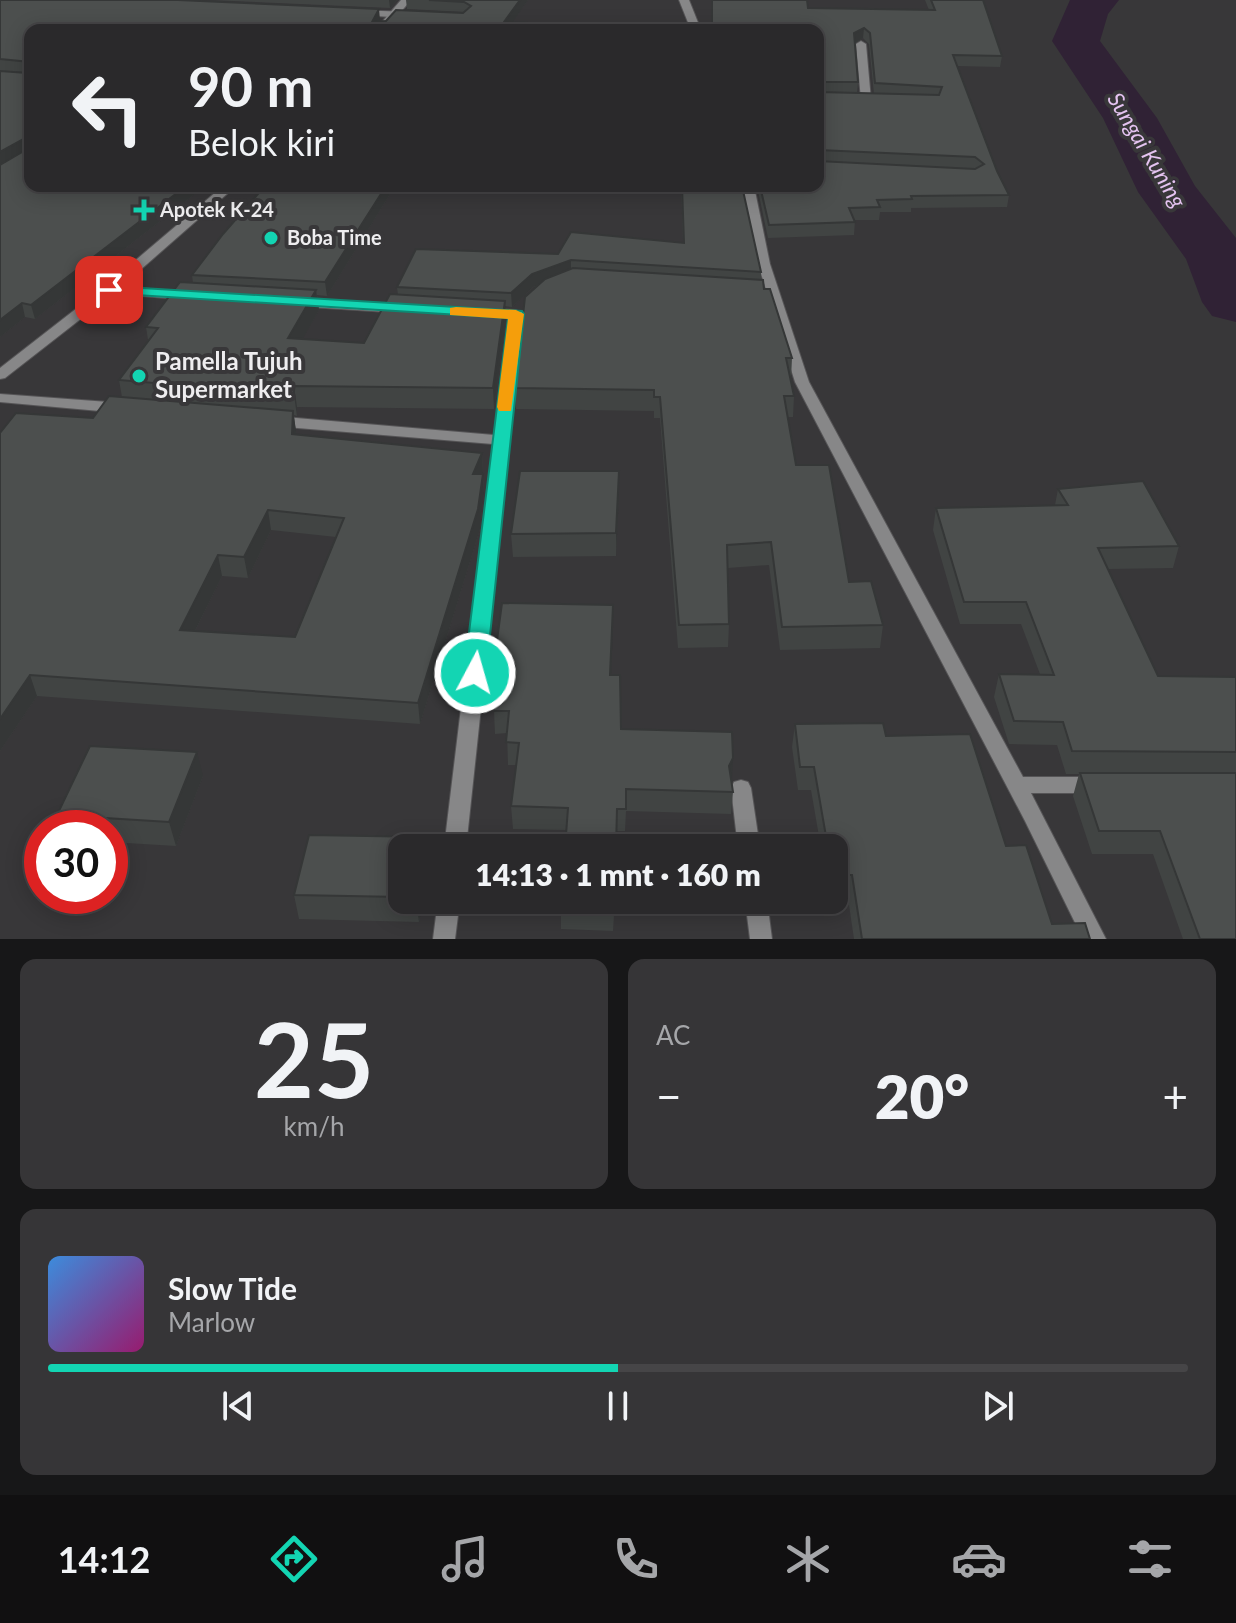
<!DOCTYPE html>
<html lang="id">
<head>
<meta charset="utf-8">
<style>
	:root { --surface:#2a292b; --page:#363537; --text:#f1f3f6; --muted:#a5a6a9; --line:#464547; --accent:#13d5b3 }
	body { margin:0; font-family:Lato,sans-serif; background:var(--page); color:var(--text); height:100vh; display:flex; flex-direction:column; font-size:30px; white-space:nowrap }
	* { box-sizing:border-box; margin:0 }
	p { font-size:26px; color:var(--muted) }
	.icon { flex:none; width:44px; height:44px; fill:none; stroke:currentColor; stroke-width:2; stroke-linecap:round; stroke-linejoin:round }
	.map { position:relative; height:939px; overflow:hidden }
	.side { display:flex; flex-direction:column; gap:20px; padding:20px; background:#171718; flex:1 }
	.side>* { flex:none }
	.hud { position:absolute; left:24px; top:24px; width:800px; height:168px; border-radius:16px; box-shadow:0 4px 20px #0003,0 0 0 2px var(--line); background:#2a292b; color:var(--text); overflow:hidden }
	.speed { position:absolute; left:24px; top:810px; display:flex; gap:16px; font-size:40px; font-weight:700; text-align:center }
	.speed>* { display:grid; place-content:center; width:104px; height:104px; border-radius:50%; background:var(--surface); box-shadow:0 4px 20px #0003,0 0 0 2px var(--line); line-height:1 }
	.speed .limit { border:12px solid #d22; background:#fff; color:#111 }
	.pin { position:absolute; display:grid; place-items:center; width:68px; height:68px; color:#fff; margin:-34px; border-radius:16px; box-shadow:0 4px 12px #0006 }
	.me { position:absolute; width:88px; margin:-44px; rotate:6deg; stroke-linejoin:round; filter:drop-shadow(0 0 6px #0008) }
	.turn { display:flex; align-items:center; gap:28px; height:168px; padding:0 32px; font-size:36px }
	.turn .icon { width:104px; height:104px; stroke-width:2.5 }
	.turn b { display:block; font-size:56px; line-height:68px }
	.big { font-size:60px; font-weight:800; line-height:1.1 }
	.side .tile { flex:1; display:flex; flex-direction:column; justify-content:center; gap:12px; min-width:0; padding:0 28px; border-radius:16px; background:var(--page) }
	.side .dial { align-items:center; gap:0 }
	.dial b { font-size:104px; line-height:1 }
	.song { display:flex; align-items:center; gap:24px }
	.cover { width:96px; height:96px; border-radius:12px; background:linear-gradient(135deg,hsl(210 70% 55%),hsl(320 70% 35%)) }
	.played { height:8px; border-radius:4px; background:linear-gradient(90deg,var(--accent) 50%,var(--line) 50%) }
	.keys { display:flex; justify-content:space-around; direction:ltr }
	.heat { display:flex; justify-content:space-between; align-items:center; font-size:44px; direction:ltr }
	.side .tiles { flex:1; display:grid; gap:20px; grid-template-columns:1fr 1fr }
	.tile:last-child { grid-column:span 2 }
	.trip { position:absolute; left:388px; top:834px; width:460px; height:80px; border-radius:16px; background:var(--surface); box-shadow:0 4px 20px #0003,0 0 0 2px var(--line); font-weight:800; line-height:80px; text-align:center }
	.menu { display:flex; height:128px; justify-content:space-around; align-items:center; background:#111011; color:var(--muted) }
	.menu .icon { width:56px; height:56px }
	.menu .selected { color:var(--accent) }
	.menu b { font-size:36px; color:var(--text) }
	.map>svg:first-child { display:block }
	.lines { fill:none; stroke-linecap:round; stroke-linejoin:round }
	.river { fill:#302235; fill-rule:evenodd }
	.minor-casing { stroke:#555456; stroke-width:2 }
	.tertiary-casing { stroke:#555456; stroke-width:2 }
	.minor { fill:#878788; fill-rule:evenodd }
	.tertiary { fill:#878788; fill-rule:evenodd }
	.wall { fill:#414443; fill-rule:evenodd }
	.shaded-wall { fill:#353737 }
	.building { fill:#4c4f4e; stroke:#353737; stroke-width:2; fill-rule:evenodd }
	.route { fill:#13d5b3; stroke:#0c8a74; stroke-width:2 }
	.slow { fill:#f59e0b }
	.poi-dot { fill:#13d5b3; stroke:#383739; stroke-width:3 }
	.labels { text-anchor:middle; stroke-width:8; stroke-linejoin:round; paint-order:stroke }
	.far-poi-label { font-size:20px; font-weight:bold; fill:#eeedef; stroke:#383739; text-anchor:start }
	.far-water-label { font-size:22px; font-style:italic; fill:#e4c3f0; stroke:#383739 }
	.poi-label { font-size:24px; font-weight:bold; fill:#eeedef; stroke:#383739; text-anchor:start }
</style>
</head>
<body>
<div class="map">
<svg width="1236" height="939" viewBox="0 0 1236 939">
	<rect width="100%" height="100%" fill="#383739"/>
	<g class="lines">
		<!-- river -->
		<path class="river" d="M1070,0H1119L1108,14L1100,41L1157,118L1195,186L1236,238V322L1212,316L1202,302L1186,259L1138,192L1103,118L1052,41Z"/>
		<!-- minor casing -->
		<g class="minor-casing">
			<path id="minor" d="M679,0H689L701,30H691Z
				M354,10L410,12L415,15L410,18L357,15L354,14Z
				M861,41L866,44L871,100L866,103L861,100L856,44Z
				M742,186H754L770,264L809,382L1023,777H1098L1105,779L1108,785L1105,791L1098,793H1031L1106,939H1083L1025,821L795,382L758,264Z
				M109,286L192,292L199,296L192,300L104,293V287Z
				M299,299L404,305L411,309L404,313L294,306L292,303Z
				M483,309L516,310L523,314L466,848H444L493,444L273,426L265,421L273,416L494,435L509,318L478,316L476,313L478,310Z
				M0,394L122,403L130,408L122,413L0,402Z
				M741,780L748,782L751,788L760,848H738L731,788L734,782Z
				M438,900H460L455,939H433Z
				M745,900H767L772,939H750Z"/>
		</g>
		<!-- tertiary casing -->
		<g class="tertiary-casing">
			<path id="tertiary" d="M401,0H411L385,30H375Z
				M223,186H236L114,293L5,378L0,379V368L104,287Z"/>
		</g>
		<!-- minor -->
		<use href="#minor" class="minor"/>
		<!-- tertiary -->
		<use href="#tertiary" class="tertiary"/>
	</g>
	<!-- wall -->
	<path class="wall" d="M0,0L380,20L379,21L463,13L465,12L407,9L406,0H528L512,22L581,25V30H30V186H205L35,319L25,317L0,337L27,72L0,71Z
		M209,0H397L390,8Z
		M925,0H983L1002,56L1000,67L957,66L997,171L1009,195L1007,207L911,208V212H880L879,220H855L854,235L768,238L757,186H818L808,8L929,10ZM863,38L869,44L874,94L857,93L858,82L855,43Z
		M395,186L327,296L317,295L319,310L302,339L364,343L398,295L397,287L558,254L683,243L681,186H742L761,272V280L792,358L791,379L794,396L793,417H788L796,465L849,582L883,625L880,648L780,650L769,565L728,568L729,624L728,647L678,648L660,418H654V411L516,409L515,388L538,286L533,287L512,307L505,306L506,321L494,409L297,407V416L294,415L296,435L482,453L484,493L480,529L420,724L37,696L0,751V433L93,418L122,397L119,380L148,340L146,327L193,283L192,275ZM271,530L336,537L295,637L195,631L222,576L248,578Z
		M1058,489L1179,546L1173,568L1108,569L1158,676L1236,677V939H1183L1153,854H1092L1073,796L1079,774H1066L1057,745L1009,744L994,697L999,674H1040L1021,624H960L933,530L936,508L1055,505Z
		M619,493L616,556L513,557L511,534Z
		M613,605L611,675L621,729L731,781L733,792L731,814L626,811L625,831H617V848H565L566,830L513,829L511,806L516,765H508L507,733L495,734L494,711L495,692L493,670Z
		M795,724L886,736L1006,846L1052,924L1090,939H854L848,898L834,899V848H821L811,790H798L792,747Z
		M203,776L176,846L110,842V828H61L57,815Z
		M402,848V900H423L419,922L299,919L294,895Z
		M561,900H615L613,931L561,929Z"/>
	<!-- shaded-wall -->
	<path class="shaded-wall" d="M389,0H397L390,8Z
		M520,0H528L507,30L504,22Z
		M379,9L380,20L374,30L372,22Z
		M864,28L863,38L853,44L854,33Z
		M29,136L30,149L0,166V152Z
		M186,186H205L35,319L31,305Z
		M386,186H395L327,296L325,282Z
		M571,260V273L533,287L512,307L511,293L532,274Z
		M316,290L319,310L291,359L288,338Z
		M505,301L506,321L494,409L493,388Z
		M22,303L25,317L0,337V320Z
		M294,386L297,407V416L294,395Z
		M293,411L296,430L295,453L292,434Z
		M482,453L484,493L480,529L420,724L418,703L473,474Z
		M619,471V493L616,556V533Z
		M268,510L271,530L248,578L244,557Z
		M218,555L222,576L185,651L180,630Z
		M613,605V627L610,697V675Z
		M30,675L37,696L0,751V719Z
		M197,752L203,776L176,846L169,822Z
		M733,758L732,780L729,766Z
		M416,900H423L419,922Z"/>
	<!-- building -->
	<path class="building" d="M0,0H178L379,9L372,22L386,21L396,10L463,13L471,6L464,2L429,0H520L504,22L581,25L579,30H30V67V62L0,59Z
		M712,0H807L808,8L935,10L931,0H983L1002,56L953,55L997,171L1009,195L911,196L912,199L877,200L880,207L849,208L855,222L769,225L760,186H818V161L975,169L984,164L975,157L819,150L818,151V90L819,92L939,95L942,87L875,83L870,33L864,28L854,33L858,82H818V30H712Z
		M30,70V186H186L31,305L22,303L0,320V165L29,148V136L0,152V71L27,73Z
		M265,186H386L325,282L192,275L223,234Z
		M682,186H742L761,272L571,260L532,274L511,293L397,287L416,249L558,254L571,232L684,243Z
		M573,268L763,280L764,289H770L792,358H786L794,396H784L796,465H829L849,582L871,581L883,625L782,627L771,542L727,545L729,624L679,625L660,397H654V390L515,388L525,297L545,279Z
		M180,282L316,290L288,338L364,343L390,294L505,301L493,388L294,386V395L119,380L158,328L146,327Z
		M109,396L293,411L292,434L482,453L473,474H483L478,509L418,703L30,675L0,719V433L16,413L93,418ZM268,510L344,518L295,637L180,630L218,555L244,557Z
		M520,471H619L616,533L511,534Z
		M1143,481L1179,546L1098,548L1158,676L1236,677V752L1072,751L1063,722L1014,721L999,674L1054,675L1026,602H964L936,508L1068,505L1058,489Z
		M502,603L613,605L610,675H620L621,729L732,732L733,758L729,766L733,792L626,789V809H617L616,848H565L568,808L511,806L519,743L506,742L509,711H494L496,670H493Z
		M883,723L886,736L970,734L1006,846L1026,845L1052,924L1085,923L1090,939H862L852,875H834V848H828L814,767H800L795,724Z
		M90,746L197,752L169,822L57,815Z
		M1080,773H1236V939H1200L1160,831H1099Z
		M309,835L426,837L424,848H402V897L294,895Z
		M561,900H614L613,909L560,907Z"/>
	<!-- route -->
	<path class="route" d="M109,286L522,311L524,314L486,673L482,678H467L464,673L508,318L104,293L102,290Z"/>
	<!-- slow -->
	<path class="slow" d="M456,307L516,310L524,314L511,411H499L497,407L508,319L450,315V308Z"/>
	<!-- markers -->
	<g class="poi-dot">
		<path d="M140 198h8v8h8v8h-8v8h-8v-8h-8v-8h8z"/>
		<circle cx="271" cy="238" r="8"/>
		<circle cx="139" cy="376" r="8"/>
	</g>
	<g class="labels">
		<!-- far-poi labels -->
		<g class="far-poi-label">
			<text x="160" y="217">Apotek K-24</text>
			<text x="287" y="245">Boba Time</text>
		</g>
		<!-- far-water labels -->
		<g class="far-water-label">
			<text transform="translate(1147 150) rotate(59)" y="8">Sungai Kuning</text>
		</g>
		<!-- poi labels -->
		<g class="poi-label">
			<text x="155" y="370">Pamella Tujuh<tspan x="155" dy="28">Supermarket</tspan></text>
		</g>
	</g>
</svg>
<div class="speed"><div class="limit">30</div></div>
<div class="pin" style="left:109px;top:290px;background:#d93025"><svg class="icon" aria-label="arrive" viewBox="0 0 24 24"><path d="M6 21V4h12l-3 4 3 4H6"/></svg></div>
<svg class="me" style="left:475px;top:673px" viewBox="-20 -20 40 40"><circle r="17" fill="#13d5b3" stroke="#fff" stroke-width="3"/><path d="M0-11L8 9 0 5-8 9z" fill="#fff"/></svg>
<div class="trip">14:13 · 1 mnt · 160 m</div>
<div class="hud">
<div class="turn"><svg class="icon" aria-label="left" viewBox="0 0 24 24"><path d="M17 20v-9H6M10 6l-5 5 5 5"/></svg><div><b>90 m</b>Belok kiri</div></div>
</div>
</div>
<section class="side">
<div class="tiles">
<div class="tile dial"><b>25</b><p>km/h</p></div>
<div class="tile"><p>AC</p>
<div class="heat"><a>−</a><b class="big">20°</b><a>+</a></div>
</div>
<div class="tile">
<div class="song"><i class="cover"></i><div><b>Slow Tide</b><p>Marlow</p></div></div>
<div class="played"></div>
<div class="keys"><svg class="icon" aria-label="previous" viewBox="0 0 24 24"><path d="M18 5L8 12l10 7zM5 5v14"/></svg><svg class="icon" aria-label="pause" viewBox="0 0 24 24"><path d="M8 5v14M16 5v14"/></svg><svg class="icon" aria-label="next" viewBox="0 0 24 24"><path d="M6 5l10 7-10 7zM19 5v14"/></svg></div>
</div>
</div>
</section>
<nav class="menu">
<b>14:12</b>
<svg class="icon selected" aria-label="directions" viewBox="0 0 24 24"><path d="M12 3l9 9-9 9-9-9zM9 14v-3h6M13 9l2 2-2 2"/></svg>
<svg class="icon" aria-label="music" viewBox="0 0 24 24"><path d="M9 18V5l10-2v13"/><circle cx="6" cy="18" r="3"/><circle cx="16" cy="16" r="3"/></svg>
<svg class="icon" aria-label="phone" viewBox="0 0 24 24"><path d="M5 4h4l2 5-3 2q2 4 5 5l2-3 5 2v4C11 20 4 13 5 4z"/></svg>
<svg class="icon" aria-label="climate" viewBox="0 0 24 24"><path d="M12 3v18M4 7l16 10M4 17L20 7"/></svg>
<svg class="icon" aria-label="car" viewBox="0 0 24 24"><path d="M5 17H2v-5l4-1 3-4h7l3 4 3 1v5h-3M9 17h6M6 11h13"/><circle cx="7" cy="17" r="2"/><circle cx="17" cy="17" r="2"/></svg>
<svg class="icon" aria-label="filters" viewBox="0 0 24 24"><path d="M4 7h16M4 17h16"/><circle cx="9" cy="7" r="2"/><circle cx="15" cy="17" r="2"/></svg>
</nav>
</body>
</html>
